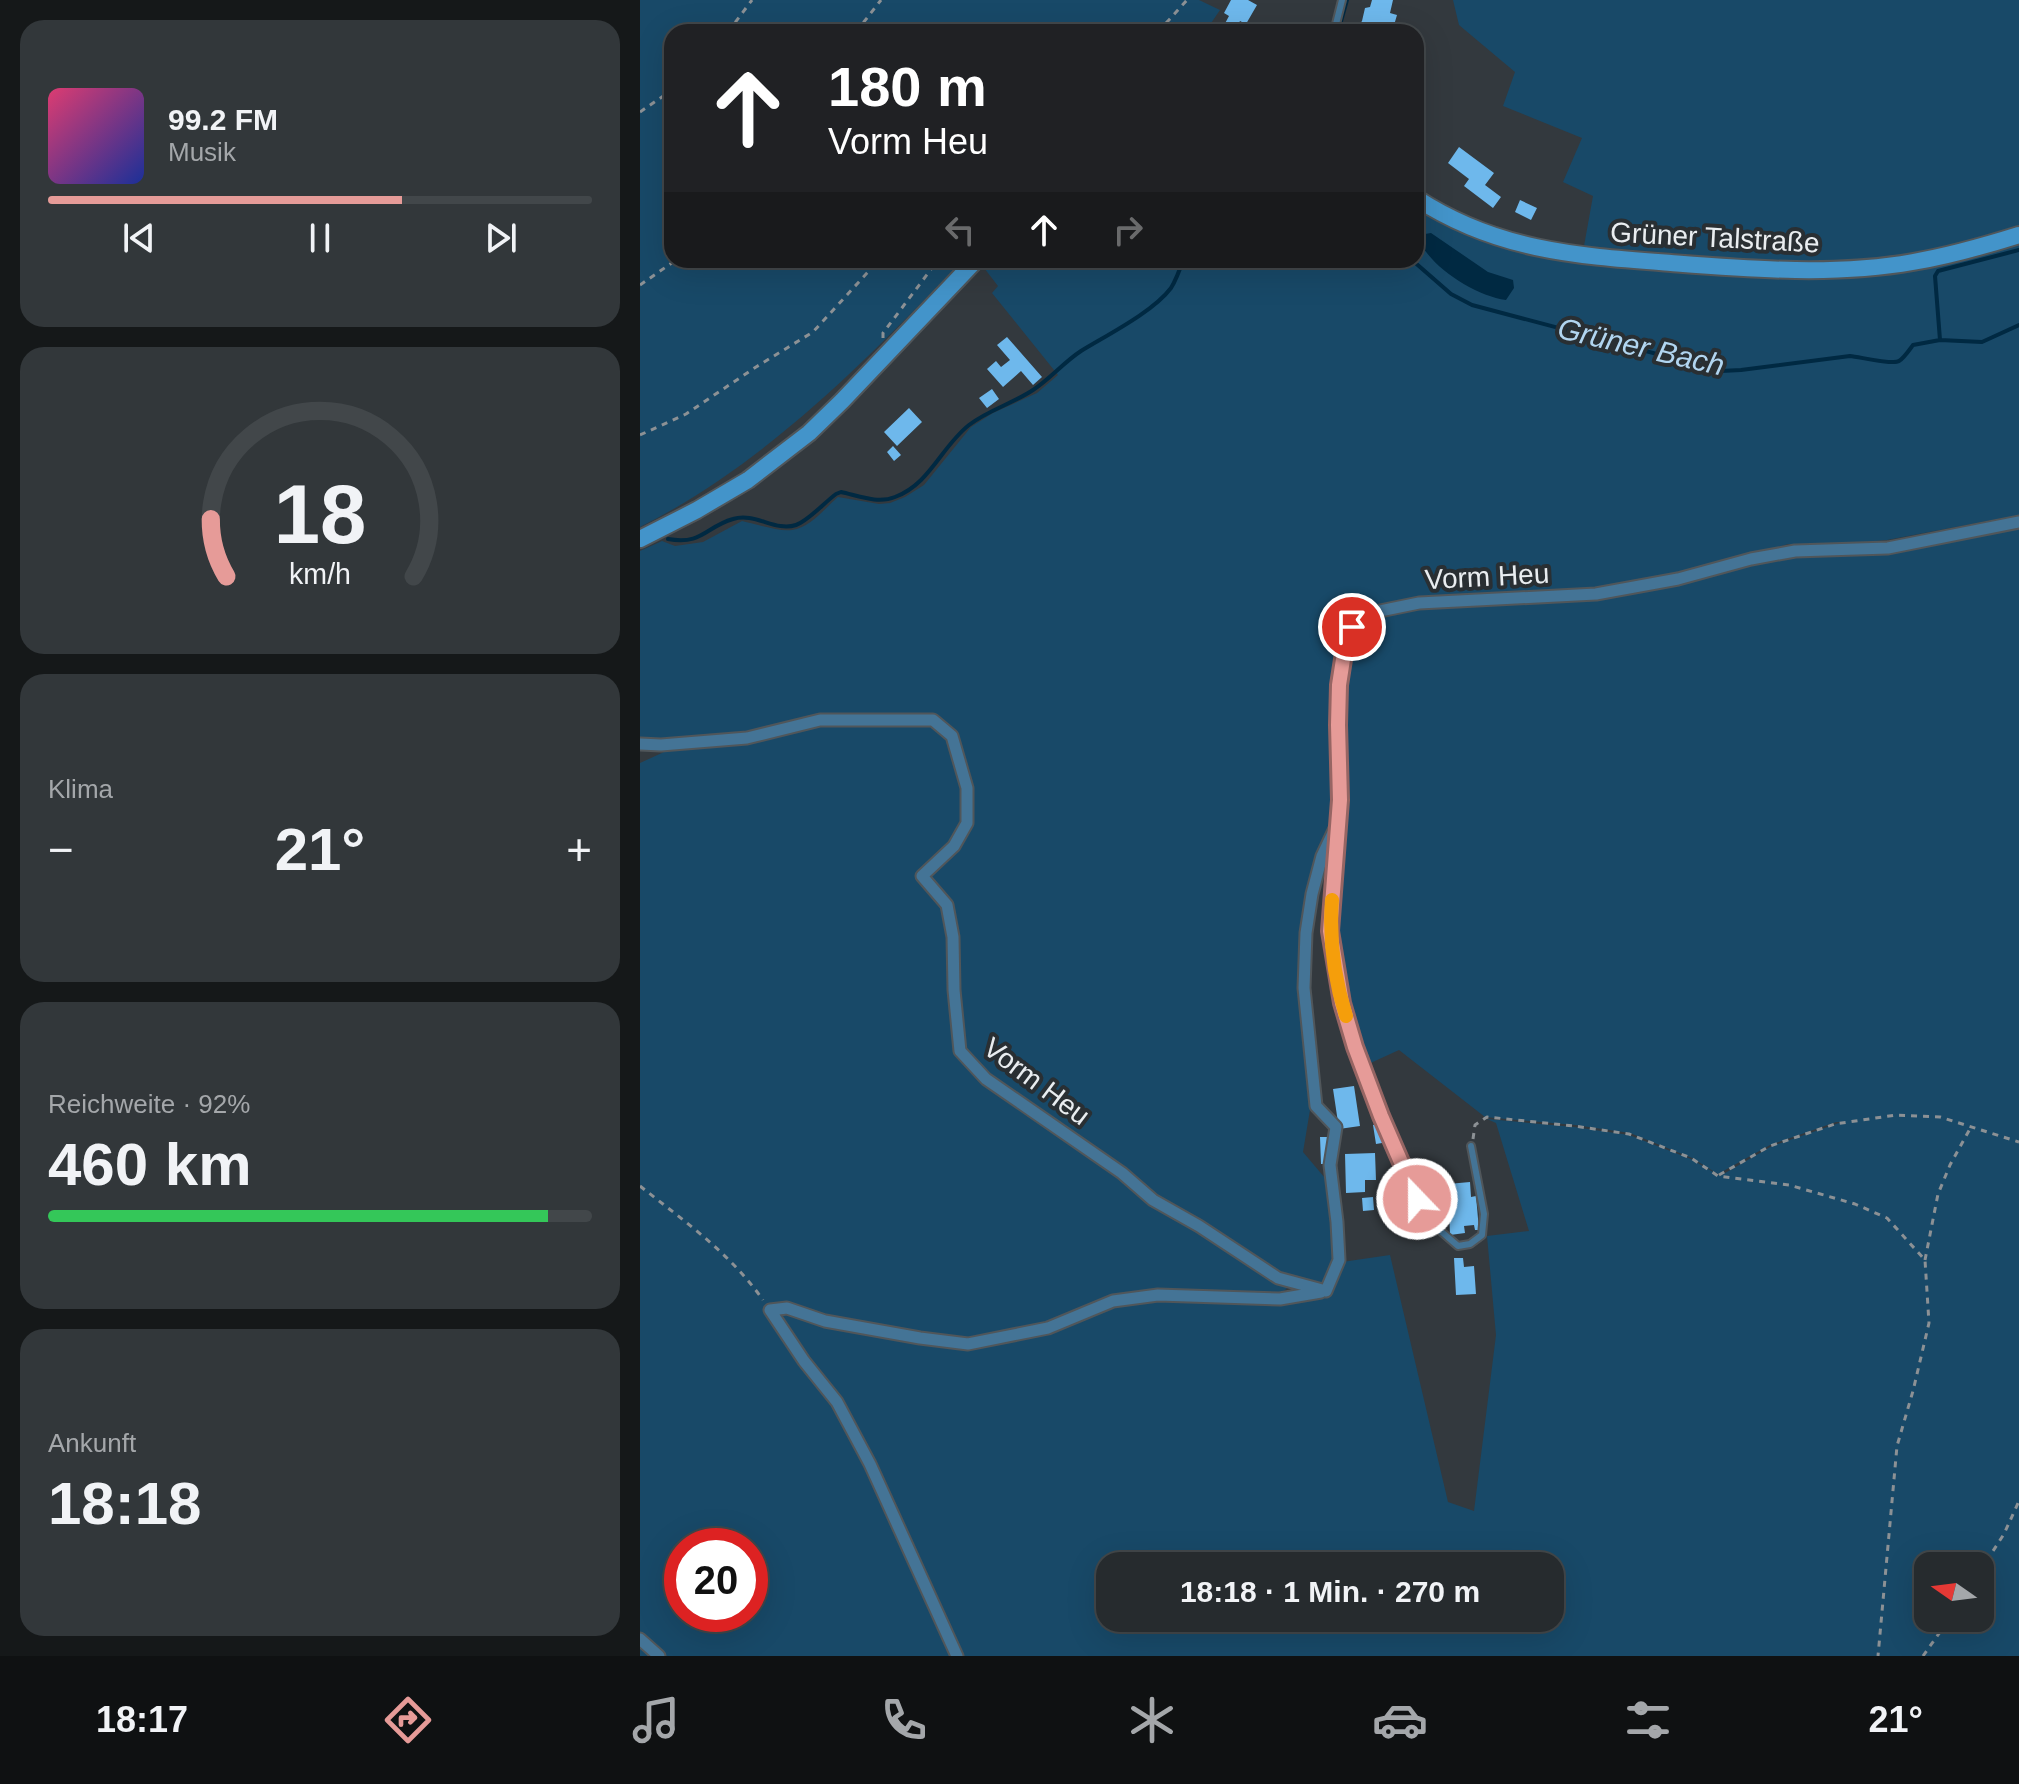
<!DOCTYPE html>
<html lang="de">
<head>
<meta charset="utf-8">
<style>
	:root { --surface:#262b2e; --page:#32373a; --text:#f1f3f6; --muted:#a4a7aa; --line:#42474a; --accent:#e69b98 }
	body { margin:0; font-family:Helvetica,sans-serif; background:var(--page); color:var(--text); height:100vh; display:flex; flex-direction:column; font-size:30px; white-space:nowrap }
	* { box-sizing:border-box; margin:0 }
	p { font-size:26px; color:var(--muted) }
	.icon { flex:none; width:44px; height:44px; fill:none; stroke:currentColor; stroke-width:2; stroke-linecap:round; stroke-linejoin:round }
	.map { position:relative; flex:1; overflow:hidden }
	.side { display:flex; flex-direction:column; gap:20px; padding:20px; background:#151819; width:640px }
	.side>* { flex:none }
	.banner { position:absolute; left:24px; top:24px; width:760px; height:244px; border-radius:24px; box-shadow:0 8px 32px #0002,0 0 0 2px var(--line); background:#202124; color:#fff; overflow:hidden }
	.needle { width:52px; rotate:284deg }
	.buttons { position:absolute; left:1274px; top:1552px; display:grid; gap:16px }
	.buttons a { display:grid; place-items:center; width:80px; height:80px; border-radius:16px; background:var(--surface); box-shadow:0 8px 32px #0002,0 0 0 2px var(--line); font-size:40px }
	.speed { position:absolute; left:24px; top:1528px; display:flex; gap:16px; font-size:40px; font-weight:700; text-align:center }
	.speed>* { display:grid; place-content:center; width:104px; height:104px; border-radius:50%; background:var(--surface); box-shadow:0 8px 32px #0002,0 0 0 2px var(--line); line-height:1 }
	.speed .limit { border:12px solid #d22; background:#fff; color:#111 }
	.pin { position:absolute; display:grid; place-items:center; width:68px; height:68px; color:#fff; margin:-34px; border:4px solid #fff; border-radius:50%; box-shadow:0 2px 8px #0007 }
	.me { position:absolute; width:88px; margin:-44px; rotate:338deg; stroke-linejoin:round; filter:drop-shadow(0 0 6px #0008) }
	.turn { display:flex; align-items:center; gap:28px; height:168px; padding:0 32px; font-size:36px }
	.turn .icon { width:104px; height:104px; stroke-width:2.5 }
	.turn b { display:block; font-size:56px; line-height:68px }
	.lanes { display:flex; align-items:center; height:76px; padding:0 32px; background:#0003; justify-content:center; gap:40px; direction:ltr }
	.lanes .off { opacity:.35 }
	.big { font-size:60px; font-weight:600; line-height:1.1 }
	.side .tile { flex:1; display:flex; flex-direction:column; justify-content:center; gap:12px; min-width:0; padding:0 28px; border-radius:24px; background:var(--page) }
	.side .dial { align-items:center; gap:0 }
	.dial svg { height:208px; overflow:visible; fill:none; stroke:var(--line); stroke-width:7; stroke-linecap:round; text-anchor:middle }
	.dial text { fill:var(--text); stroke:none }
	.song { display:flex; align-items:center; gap:24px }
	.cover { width:96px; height:96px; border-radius:12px; background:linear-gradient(135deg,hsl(340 70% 55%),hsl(230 70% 35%)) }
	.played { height:8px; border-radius:4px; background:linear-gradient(90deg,var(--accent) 65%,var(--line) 65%) }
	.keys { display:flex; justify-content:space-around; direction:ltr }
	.heat { display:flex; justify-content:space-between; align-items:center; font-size:44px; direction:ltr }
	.charge { height:12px; border-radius:6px; background:linear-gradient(90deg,#34c759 92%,var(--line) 0) }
	.trip { position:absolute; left:456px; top:1552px; width:468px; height:80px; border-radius:24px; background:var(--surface); box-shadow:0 8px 32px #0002,0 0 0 2px var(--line); font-weight:600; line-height:80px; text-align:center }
	.tabs { display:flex; height:128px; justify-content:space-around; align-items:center; background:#0f1112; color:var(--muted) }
	.tabs .icon { width:56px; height:56px }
	.tabs .active { color:var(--accent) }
	.tabs b { font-size:36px; color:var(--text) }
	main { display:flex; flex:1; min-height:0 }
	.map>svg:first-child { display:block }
	.green { fill:#184968; fill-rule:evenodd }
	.water { fill:#002942 }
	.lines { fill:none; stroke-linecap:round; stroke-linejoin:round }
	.stream { stroke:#002942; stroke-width:4 }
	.building { fill:#6eb8ec }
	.service-casing { stroke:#50565a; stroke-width:10 }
	.minor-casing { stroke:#50565a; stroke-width:15 }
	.secondary-casing { stroke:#50565a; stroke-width:20 }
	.path { stroke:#8c9195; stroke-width:3; stroke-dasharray:6 6; stroke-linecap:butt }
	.service { stroke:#447496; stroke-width:6 }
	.minor { stroke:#447496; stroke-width:11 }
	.secondary { stroke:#4394ca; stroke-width:16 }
	.route-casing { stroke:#966563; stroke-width:20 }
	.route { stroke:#e69b98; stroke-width:14 }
	.slow { stroke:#f59e0b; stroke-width:14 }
	.labels { text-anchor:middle; stroke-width:8; stroke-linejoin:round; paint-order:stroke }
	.street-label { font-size:28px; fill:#e9edf0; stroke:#292f33 }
	.water-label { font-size:30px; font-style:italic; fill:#b1d5f0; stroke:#292f33 }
</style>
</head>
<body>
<main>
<section class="side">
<div class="tile">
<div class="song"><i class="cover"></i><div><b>99.2 FM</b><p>Musik</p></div></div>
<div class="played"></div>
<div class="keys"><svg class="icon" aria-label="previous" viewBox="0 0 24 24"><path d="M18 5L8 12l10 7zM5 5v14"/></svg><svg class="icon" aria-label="pause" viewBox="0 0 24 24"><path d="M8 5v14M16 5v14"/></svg><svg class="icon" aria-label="next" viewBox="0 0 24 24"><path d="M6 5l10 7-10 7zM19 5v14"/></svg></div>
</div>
<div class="tile dial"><svg viewBox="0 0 100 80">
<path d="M14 69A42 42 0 1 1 86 69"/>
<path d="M14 69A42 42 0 0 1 8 47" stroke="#e69b98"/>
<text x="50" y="56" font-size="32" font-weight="700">18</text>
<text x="50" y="72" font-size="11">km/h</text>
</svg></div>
<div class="tile"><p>Klima</p>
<div class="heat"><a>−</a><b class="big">21°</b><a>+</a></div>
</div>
<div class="tile"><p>Reichweite · 92%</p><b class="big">460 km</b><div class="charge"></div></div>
<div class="tile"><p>Ankunft</p><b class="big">18:18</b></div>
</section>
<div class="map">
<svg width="1379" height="1656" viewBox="0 0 1379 1656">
	<rect width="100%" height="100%" fill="#33393e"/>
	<!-- green -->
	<path class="green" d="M0,0H559L580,10L565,32H32V260H323C228,359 123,466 0,527Z
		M813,0H1379V226L1341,239L1272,255L1216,260L1141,262L944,246L953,196L923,182L942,138L863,106L875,72L819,25Z
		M776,208L837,239L886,254L976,268L1118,276L1379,242V515L1247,540L1204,544H1148L1038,577L956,592L735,610L712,627L703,653L697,821L664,932L674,1108L670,1110L663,1152L690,1184L695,1259L683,1287L640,1275L514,1197L348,1077L323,1049L316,938L289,878L317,849L332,820L333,786L313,732L294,716L235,715L107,734L0,741V551L22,541L35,546L63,542L102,521C116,524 139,532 152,530C170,528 185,508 198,497L239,504L250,503L265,497L284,485L331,427L353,413L397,393L418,375L352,293L358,286L341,264L345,260H776Z
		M1379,526V1656H320L284,1575L268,1545L265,1551L312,1656H0V763L24,752L110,742L179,725L203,723L291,724L308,739L312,759L322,793L323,821L311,843L276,877L303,906L309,938V992L316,1055L343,1082L480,1176L512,1202L558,1229L648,1287L641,1294L517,1291L473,1299L407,1326L329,1340L277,1336L280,1339L330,1346L410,1330L475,1303L518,1297L641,1302L688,1295L702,1262L750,1255L808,1502L834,1511L856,1335L847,1236L889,1231L856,1123L847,1119L934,1127L989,1135L1051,1159L1080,1176L1132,1146L1202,1122H1196L1130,1145L1078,1174L1052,1158L990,1133L935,1125L845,1117L759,1050L724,1066L704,1001L691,930L697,859L704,810L701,725L702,687L706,653L714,632L735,614L780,605L954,597L1039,581L1111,561L1155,554L1247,550ZM42,1546H110V1614H42ZM470,1566H910V1618H470ZM1288,1566H1340V1618H1288Z"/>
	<!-- water -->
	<path class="water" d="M791,233L848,272L873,280L874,288L866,300C837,296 797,271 782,246L785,234Z"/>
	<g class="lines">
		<!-- stream -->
		<path class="stream" d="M698,32L707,0
			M772,260L811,294L832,305L1081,371L1101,370L1210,356C1220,357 1253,365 1259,361C1264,358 1270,349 1273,345L1300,340L1342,342L1379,325
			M1300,340L1295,276L1298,271L1379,250
			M28,539C63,545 65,527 93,519C115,512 135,532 156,525C168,521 185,502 196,494L201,492C219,496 238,504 255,497C290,484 301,447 329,425C348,410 372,404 393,390C410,379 424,362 441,351C467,335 513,312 531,288C536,280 540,269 543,260"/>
	</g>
	<!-- building -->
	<path class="building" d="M591,0H608L617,5L606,24L600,21L594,32H586L582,29L589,16L584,13Z
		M732,0H753L750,13L757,15L752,32H743L733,28L723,32L717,28L722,21L725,8L730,7Z
		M819,147L854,173L845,185L861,197L853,208L824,186L829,179L808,163Z
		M880,200L897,208L891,220L875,212Z
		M367,337L402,377L393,385L381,371L363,387L347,369L356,361L361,367L370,360L357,345Z
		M352,389L359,399L347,408L339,398Z
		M269,408L282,422L257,446L244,432Z
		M253,446L261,455L254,461L247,452Z
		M714,1086L720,1126L699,1129L693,1089Z
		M741,1123L748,1142L736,1144L733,1125Z
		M680,1137H687V1164H681Z
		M735,1153L736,1180H725V1192L706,1193L705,1154Z
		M830,1182L831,1197L836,1196L839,1230H835L834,1225L824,1226L825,1233L810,1235L808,1184Z
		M733,1197L734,1210L723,1211L722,1198Z
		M814,1258H823L824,1267L834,1266L836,1294L816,1295Z"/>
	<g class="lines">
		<!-- service casing -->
		<g class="service-casing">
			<path id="service" d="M694,32L702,0
				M698,831L690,931L702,1003L724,1073L777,1199L796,1227L818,1246L830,1244L842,1235L844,1214L831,1146"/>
		</g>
		<!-- minor casing -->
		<g class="minor-casing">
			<path id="minor" d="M0,744L21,745L107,738L180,720H293L312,736L327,788V823L314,846L282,876L307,905L313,937L314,990L320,1051L346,1079L482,1173L513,1200L559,1226L638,1278L686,1291
				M686,1291L699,1260L697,1222L690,1165L696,1127L676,1106L664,988L666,933L672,894L682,856L699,820L701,779L698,725L699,685L704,653L712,627L735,612L779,603L956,594L1038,579L1111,559L1155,551L1248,548L1379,522
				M0,1639L19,1656
				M317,1656L230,1464L197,1402L164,1361L130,1310L147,1308L185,1321L280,1338L328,1344L408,1328L473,1301L518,1295L640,1299L681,1292"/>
		</g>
		<!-- secondary casing -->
		<g class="secondary-casing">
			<path id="secondary" d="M776,198C857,251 938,256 1031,263C1110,269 1195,276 1273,262C1309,256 1344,246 1379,235
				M0,539L57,510L108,480L169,433L202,401L336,260"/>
		</g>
		<!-- path -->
		<path class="path" d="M88,32L112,0
			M216,32L241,0
			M518,32L547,0
			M0,112L32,90
			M0,285L36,260
			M243,338V333L298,260
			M0,435L46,414L116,367L173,332L239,260
			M833,1139L835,1125L847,1117L934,1126L989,1134L1051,1158L1078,1176L1149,1185L1215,1204L1247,1218L1285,1260L1289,1323L1273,1391L1257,1446L1238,1656
			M1079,1175L1130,1146L1195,1124L1256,1115L1300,1117L1379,1142
			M0,1186C44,1221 90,1253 123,1300
			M1285,1260L1298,1194L1310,1165L1331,1127
			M1340,1571L1364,1534L1379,1501
			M1283,1656L1310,1618"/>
		<!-- service -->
		<use href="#service" class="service"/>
		<!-- minor -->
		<use href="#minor" class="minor"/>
		<!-- secondary -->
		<use href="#secondary" class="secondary"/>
	</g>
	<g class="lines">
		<!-- route casing -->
		<g class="route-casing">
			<path id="route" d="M712,627L704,653L699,685L698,725L700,800L690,931L702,1003L715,1047L741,1116L777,1199"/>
		</g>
		<!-- route -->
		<use href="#route" class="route"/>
		<!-- slow -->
		<path class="slow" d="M692,900C689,939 694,978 706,1016"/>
	</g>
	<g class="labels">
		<!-- street labels -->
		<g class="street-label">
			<text transform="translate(1075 237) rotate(3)" y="10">Grüner Talstraße</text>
			<text transform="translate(847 576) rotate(-3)" y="10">Vorm Heu</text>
			<text transform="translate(397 1081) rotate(37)" y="10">Vorm Heu</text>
		</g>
		<!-- water labels -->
		<g class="water-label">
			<text transform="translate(1001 347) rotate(13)" y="10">Grüner Bach</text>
		</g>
	</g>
</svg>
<div class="buttons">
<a><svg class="needle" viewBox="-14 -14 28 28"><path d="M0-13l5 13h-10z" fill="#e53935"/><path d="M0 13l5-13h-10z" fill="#a4a7aa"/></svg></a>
</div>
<div class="speed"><div class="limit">20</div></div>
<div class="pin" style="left:712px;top:627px;background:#d93025"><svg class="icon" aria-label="arrive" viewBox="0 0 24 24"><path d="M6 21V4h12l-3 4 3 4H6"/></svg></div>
<svg class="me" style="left:777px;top:1199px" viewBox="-20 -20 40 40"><circle r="17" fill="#e69b98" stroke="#fff" stroke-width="3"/><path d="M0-11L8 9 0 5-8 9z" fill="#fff"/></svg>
<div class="trip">18:18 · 1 Min. · 270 m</div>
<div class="banner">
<div class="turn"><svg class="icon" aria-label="ahead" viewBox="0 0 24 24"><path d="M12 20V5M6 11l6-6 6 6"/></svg><div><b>180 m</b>Vorm Heu</div></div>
<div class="lanes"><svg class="icon off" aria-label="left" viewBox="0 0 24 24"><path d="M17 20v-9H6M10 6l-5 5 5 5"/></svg><svg class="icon" aria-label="ahead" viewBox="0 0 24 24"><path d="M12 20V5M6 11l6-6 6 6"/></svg><svg class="icon off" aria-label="right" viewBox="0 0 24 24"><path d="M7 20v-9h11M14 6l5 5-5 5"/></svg></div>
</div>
</div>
</main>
<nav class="tabs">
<b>18:17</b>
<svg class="icon active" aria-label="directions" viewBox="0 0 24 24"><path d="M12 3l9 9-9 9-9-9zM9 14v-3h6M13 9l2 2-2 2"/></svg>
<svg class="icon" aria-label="music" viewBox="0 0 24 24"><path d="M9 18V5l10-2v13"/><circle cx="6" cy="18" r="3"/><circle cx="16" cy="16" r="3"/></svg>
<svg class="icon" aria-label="phone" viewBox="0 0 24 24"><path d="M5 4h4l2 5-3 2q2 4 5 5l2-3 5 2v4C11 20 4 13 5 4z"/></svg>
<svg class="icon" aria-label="climate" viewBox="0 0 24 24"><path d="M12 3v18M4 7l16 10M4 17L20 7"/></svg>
<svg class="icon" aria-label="car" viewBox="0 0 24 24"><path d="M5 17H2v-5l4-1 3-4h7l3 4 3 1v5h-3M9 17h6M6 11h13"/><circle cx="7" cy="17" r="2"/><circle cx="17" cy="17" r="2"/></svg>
<svg class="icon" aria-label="filters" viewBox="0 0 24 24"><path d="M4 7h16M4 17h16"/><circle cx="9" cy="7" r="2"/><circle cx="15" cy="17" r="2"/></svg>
<b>21°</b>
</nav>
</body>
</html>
